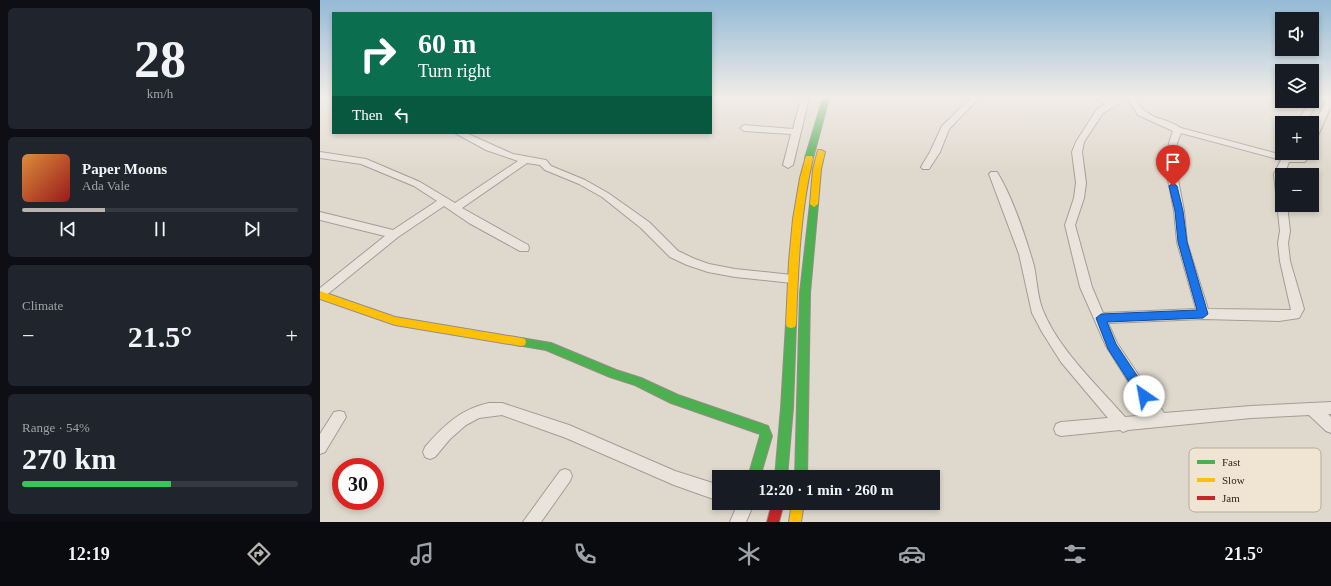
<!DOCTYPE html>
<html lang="en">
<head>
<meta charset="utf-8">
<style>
	:root { --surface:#171b24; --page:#20242c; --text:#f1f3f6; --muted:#9ea1a6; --line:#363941; --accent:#b6b3b1 }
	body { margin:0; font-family:Georgia,serif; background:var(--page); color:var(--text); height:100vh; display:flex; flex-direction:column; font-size:15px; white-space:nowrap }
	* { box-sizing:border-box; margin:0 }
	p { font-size:13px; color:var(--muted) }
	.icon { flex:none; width:22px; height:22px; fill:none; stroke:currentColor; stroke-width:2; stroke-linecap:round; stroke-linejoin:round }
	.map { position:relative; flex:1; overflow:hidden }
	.side { display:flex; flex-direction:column; gap:8px; padding:8px; background:#0d0f14; width:320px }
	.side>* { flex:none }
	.guide { position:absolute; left:12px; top:12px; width:380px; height:122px; border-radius:0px; box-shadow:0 2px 6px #0003; background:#0b6e4f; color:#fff; overflow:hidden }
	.buttons { position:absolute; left:955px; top:12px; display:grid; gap:8px }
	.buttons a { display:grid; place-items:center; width:44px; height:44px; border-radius:0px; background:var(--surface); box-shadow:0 2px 6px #0003; font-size:20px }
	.speed { position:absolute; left:12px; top:458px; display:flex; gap:8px; font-size:20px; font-weight:700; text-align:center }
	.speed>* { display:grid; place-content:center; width:52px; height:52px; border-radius:50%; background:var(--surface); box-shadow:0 2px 6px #0003; line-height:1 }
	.speed .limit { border:6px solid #d22; background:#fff; color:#111 }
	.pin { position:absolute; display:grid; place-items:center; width:34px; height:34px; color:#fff; margin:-41px -17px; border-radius:50% 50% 50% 0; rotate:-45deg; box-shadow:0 0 4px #0007 }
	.pin .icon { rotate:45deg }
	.me { position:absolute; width:44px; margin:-22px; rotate:327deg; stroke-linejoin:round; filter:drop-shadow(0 0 3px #0008) }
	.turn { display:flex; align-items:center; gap:14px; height:84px; padding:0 20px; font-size:18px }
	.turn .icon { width:52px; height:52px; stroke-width:2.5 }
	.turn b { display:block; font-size:28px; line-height:34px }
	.then { display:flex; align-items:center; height:38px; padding:0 20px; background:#0003; gap:8px; font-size:15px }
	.big { font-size:30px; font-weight:600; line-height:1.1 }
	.side .tile { flex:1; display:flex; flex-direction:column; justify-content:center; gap:6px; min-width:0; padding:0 14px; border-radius:6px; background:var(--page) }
	.side .dial { align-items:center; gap:0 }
	.dial b { font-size:52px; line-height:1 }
	.song { display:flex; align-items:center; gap:12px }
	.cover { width:48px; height:48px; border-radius:6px; background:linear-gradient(135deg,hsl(30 70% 55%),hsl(0 70% 35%)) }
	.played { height:4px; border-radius:2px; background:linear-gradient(90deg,var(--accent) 30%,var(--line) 30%) }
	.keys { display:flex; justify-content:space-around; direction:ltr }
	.heat { display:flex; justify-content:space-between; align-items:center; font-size:22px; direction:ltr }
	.charge { height:6px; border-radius:3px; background:linear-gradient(90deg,#34c759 54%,var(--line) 0) }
	.trip { position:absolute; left:392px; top:470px; width:228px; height:40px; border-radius:0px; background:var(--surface); box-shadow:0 2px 6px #0003; font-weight:600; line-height:40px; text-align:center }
	.tabs { display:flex; height:64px; justify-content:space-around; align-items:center; background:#090b0e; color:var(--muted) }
	.tabs .icon { width:28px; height:28px }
	.tabs .current { color:var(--accent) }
	.tabs b { font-size:18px; color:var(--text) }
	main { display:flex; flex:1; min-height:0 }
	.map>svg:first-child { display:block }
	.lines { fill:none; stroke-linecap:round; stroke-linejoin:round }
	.street-casing { stroke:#a49d95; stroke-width:2 }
	.fast-casing { stroke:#948d85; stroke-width:2 }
	.slow-casing { stroke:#948d85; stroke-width:2 }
	.jam-casing { stroke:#948d85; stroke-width:2 }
	.street { fill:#e8e4dc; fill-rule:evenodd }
	.fast { fill:#4caf50; fill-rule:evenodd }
	.slow { fill:#ffc107; fill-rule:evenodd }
	.jam { fill:#c62828; fill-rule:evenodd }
	.route { fill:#1a73e8; stroke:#114b97 }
	.key { fill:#f0e5d2; stroke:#b7ac9c; stroke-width:1 }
	.key-label { font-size:11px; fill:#31261f }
</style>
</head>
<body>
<main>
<section class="side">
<div class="tile dial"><b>28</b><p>km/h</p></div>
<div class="tile">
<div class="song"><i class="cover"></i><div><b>Paper Moons</b><p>Ada Vale</p></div></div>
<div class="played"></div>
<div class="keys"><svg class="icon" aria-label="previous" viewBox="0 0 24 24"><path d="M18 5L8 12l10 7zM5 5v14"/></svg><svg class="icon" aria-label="pause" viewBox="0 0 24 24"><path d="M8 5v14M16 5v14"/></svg><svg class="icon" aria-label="next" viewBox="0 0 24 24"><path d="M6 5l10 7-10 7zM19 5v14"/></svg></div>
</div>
<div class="tile"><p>Climate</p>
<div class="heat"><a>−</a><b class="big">21.5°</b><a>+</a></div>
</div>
<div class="tile"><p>Range · 54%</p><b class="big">270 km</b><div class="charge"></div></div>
</section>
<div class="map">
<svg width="1011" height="522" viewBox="0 0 1011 522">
	<rect width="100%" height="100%" fill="#dfd8cc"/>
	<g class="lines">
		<!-- street casing -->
		<g class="street-casing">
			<path id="street" d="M481,98H489L473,165L468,168L463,165L471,134L424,131L420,128L424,125L473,129Z
				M496,98H509L505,100Z
				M651,98H659L629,129L620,152L609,169H603L601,167L610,152L622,126Z
				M775,98H785L791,100L795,98H804L800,103L783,113L764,142L762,152L766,183L764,198L755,225L772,287L783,313L876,309L857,242L854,211L846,169L849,143L853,131L818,115L807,98H815C828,122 841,115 861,128L966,156L979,157L981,153H991L985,162H969L964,175H962V205H967L970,231L968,243L970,261L984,309L979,318L959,321L883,319L788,323L797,343L844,413L931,406L1011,402V414H1008L1011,417V433L1006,431L989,415L931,418L808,430L803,432L800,430L741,436L736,434L734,429L736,424L741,422L788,418L741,362L722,332L712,313L699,254L669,174L671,172H677C692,196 706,238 714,266C717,280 717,294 722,308C737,348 777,385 805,417L829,415L786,346L760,287L745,225L754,198L756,183L752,152L756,142L777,109L786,104ZM861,133L961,160L954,174L960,231L958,243L960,261L971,310L888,309L867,242L864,211L856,169L857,143Z
				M992,98H1000L986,122H980L979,120L990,101H992Z
				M1007,98H1011V106L996,140L992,143V129Z
				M135,133H146L193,154L226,160L231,166L265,180L288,193L329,222L358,251L375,259L389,264L415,269L472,275L476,276L478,279L476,282L472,283L415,277L388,272L367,265L350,257L321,228L282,197L259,184L225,170L220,165L207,163L142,208L208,245L209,248L208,251H200L149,223L124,206L78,237L4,297L0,299V288L65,236L0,220V212L73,230L117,201L94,186L41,164L0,158V152L46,159L100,182L135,203L198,161L166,150Z
				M169,403H182L249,425L355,471L399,485V501L354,485L246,438L182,415L159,418L146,425L130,439L115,457L110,459L105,457L103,452L105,447C124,425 141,409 169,403Z
				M19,411L24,412L26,417L5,452L0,454V434L14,412Z
				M245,469L250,471L252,476L250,481L221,522H203L240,471Z
				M418,503H434L426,522H410Z"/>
		</g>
		<!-- fast casing -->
		<g class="fast-casing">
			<path id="fast" d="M503,98H509L493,158L489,160L485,158Z
				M494,201L498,204L490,293L487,477H475L480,293L490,204Z
				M471,320L475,321L476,324L473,408L467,477H455L461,408L466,324L467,321Z
				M201,338L231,343L296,370L321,378L358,395L448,426L452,436L440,477H428L440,436V434L351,403L315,385L290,377L226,350L197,345L196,342L197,339Z"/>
		</g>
		<!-- slow casing -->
		<g class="slow-casing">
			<path id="slow" d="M498,150H501L505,152L501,169L498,204L494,207L490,204L493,169Z
				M486,156H492L493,158C480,213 478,268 476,324L475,327L471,328L467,327L466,324L469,261L473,219L480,178Z
				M0,291L75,317L201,338L205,339L206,342L205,345L201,346L75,325L0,299Z
				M472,503H484L481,522H469Z"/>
		</g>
		<!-- jam casing -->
		<g class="jam-casing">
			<path id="jam" d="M452,503H464L459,522H447Z"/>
		</g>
		<!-- street -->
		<use href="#street" class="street"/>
		<!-- fast -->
		<use href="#fast" class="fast"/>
		<!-- slow -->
		<use href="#slow" class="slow"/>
		<!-- jam -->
		<use href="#jam" class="jam"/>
	</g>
	<!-- sky -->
	<linearGradient id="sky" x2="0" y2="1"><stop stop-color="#94bad6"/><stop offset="0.57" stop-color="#f1ede8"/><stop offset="1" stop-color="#f1ede8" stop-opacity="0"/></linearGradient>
	<rect width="1011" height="171" fill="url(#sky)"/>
	<!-- route -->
	<path class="route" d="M853,183L857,186L863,211L867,242L888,314L883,318L787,322L796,344L828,392L830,396L828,399L824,401L820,399L788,349L776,318L781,314L877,310L858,242L855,211L849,186Z"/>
	<!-- legend -->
	<rect x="869" y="448" width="132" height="64" rx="6" class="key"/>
	<rect x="877" y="460" width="18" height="4" fill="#4caf50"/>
	<rect x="877" y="478" width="18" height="4" fill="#ffc107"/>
	<rect x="877" y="496" width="18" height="4" fill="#c62828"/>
	<g class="key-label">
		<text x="902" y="466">Fast</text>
		<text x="902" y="484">Slow</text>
		<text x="902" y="502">Jam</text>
	</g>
</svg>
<div class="buttons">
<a><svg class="icon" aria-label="sound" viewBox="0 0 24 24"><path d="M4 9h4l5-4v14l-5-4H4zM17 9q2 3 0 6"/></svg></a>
<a><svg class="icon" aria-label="layers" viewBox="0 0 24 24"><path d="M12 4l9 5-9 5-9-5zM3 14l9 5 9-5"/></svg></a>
<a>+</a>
<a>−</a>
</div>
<div class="speed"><div class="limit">30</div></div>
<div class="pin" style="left:853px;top:186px;background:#d93025"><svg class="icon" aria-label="arrive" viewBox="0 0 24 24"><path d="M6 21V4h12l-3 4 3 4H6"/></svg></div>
<svg class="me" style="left:824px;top:396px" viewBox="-20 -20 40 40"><circle r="19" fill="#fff"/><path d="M0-13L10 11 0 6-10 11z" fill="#1a73e8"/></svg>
<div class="trip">12:20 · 1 min · 260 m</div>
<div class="guide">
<div class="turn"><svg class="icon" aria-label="right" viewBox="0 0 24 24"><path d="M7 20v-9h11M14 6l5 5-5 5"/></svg><div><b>60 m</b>Turn right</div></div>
<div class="then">Then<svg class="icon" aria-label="left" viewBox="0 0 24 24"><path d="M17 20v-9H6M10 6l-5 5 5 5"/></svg></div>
</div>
</div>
</main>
<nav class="tabs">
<b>12:19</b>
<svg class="icon current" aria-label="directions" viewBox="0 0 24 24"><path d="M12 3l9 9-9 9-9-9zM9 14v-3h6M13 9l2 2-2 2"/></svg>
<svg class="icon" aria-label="music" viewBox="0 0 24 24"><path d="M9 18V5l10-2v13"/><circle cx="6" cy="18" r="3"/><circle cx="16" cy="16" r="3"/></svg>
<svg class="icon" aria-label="phone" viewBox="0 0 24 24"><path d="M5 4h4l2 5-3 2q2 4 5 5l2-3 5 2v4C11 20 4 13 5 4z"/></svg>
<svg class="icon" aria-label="climate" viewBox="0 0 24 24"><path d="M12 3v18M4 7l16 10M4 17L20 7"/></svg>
<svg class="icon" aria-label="car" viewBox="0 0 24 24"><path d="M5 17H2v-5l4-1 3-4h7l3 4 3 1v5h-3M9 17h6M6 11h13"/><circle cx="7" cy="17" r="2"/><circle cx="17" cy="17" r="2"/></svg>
<svg class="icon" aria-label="filters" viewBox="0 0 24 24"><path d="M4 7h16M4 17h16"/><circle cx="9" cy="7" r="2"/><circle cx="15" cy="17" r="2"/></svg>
<b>21.5°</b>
</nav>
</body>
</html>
